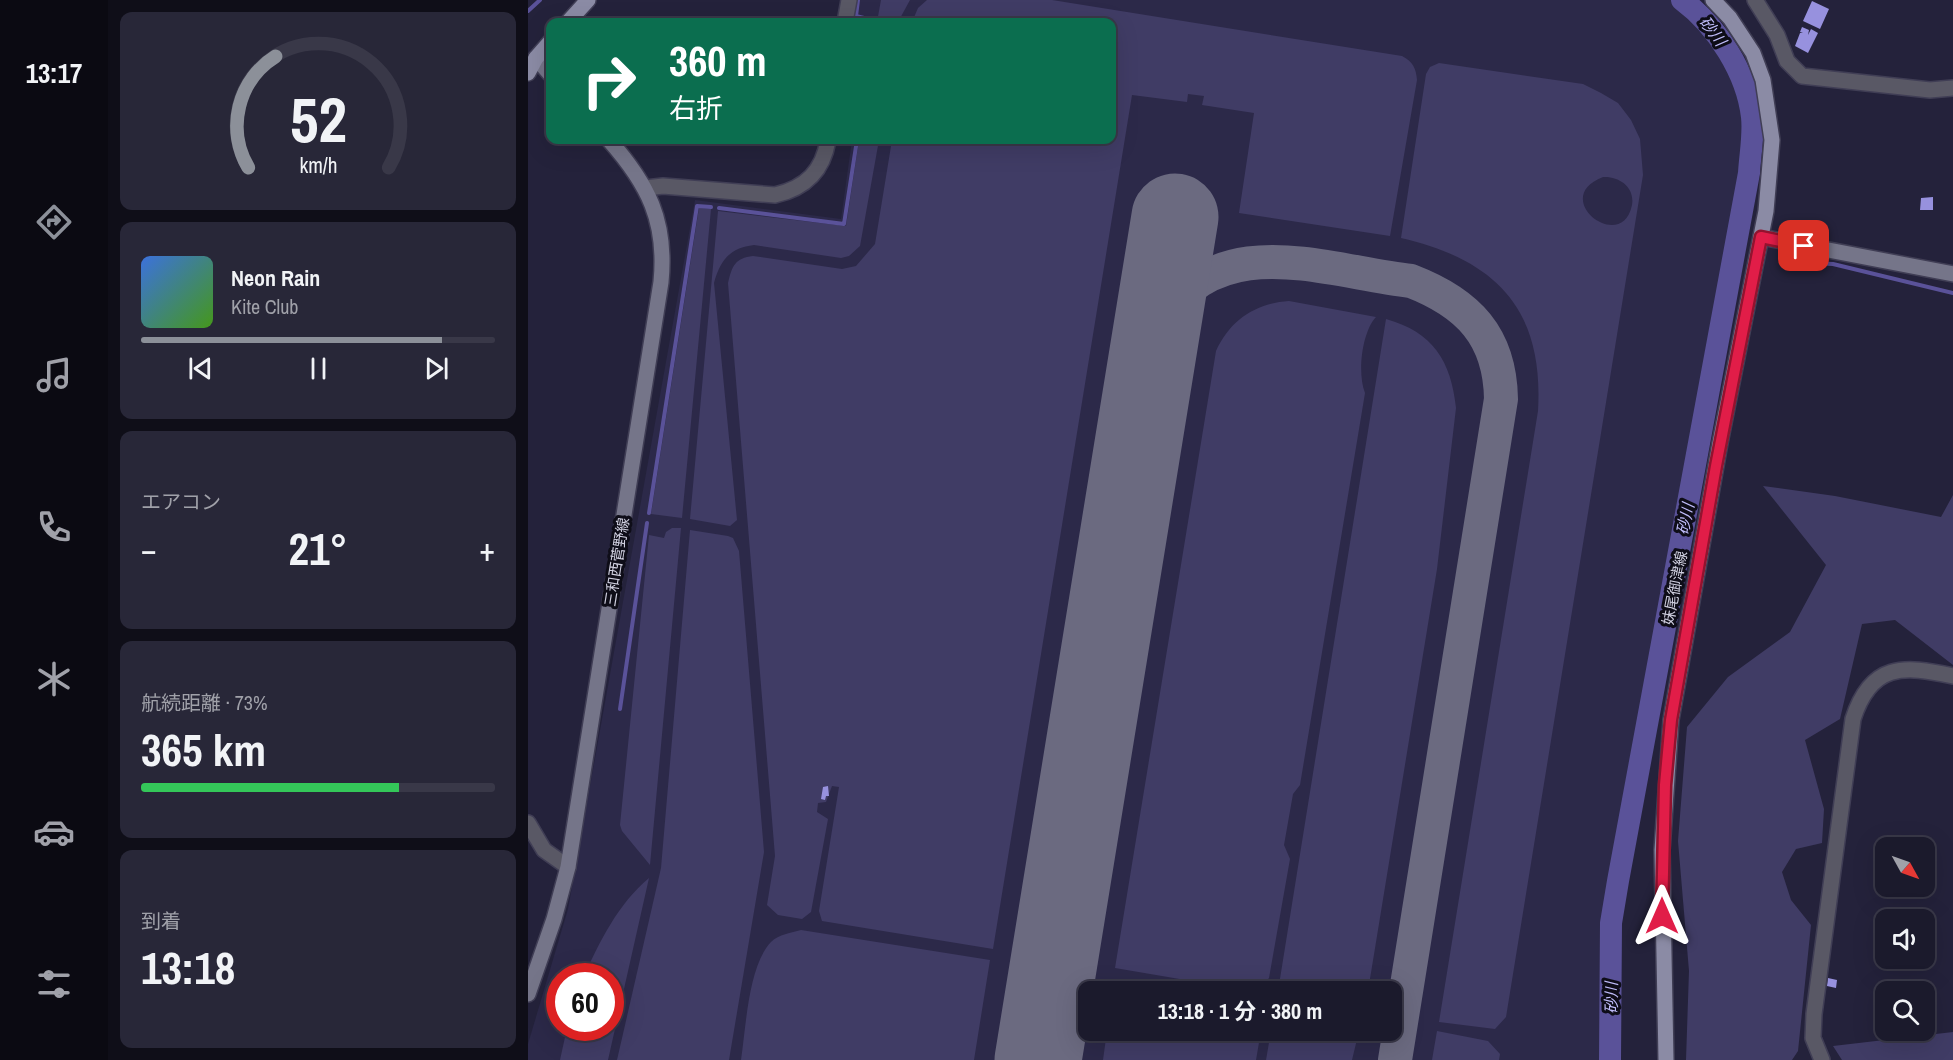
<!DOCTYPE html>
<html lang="ja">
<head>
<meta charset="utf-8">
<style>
	:root { --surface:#1b1a2c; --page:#282738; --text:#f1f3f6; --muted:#a0a1a9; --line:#393848; --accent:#8c9099 }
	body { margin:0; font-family:"Archivo Narrow","Noto Sans JP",sans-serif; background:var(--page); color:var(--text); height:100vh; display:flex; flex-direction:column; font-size:22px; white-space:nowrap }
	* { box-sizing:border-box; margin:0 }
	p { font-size:20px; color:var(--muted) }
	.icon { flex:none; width:33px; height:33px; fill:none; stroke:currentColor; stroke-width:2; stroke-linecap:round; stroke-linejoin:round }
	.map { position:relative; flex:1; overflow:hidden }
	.side { display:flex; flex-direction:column; gap:12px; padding:12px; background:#0f0e18; width:420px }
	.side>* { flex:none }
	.guide { position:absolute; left:18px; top:18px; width:570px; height:126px; border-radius:12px; box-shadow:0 6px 24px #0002,0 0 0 2px var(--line); background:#0b6e4f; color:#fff; overflow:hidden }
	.needle { width:39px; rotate:130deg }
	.buttons { position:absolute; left:1347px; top:837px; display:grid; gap:12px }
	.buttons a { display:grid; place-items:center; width:60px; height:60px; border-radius:12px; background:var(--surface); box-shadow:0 6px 24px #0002,0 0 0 2px var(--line); font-size:30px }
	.speed { position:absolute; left:18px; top:963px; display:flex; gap:12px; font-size:30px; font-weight:700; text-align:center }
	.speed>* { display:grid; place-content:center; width:78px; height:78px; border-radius:50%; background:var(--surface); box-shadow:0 6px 24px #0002,0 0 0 2px var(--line); line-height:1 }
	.speed .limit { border:9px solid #d22; background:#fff; color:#111 }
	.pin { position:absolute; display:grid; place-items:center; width:51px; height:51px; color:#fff; margin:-26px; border-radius:12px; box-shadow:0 3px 9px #0006 }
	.me { position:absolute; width:66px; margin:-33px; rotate:0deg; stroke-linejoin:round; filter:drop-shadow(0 0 4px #0008) }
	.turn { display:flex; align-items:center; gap:21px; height:126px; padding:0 24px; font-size:27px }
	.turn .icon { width:78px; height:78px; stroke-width:2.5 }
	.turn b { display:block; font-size:42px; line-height:51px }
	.big { font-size:45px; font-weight:700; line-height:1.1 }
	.side .widget { flex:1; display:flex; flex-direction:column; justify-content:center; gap:9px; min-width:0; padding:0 21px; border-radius:12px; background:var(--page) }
	.side .dial { align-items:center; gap:0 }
	.dial svg { height:156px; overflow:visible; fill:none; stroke:var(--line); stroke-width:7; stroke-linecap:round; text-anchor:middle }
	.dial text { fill:var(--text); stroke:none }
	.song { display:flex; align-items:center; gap:18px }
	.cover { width:72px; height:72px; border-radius:9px; background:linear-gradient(135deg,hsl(220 70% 55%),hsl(100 70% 35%)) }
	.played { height:6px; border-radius:3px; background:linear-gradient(90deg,var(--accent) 85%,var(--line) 85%) }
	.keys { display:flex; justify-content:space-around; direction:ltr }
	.heat { display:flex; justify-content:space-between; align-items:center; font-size:33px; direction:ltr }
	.charge { height:9px; border-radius:4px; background:linear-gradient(90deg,#34c759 73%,var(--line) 0) }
	.trip { position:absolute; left:550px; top:981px; width:324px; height:60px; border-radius:12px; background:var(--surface); box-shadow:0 6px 24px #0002,0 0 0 2px var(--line); font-weight:700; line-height:60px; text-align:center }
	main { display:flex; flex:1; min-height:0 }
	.tabs { display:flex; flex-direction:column; width:108px; justify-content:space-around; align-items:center; background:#0b0a12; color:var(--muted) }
	.tabs .icon { width:42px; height:42px }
	.tabs .selected { color:var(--accent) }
	.tabs b { font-size:27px; color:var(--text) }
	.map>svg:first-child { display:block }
	.built { fill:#2c2949; fill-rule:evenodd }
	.green { fill:#403c65; fill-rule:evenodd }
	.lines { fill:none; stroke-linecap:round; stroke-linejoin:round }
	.stream { stroke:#5a5299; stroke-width:4 }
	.river { stroke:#5a5299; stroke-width:22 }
	.taxiway { stroke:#6b6a80; stroke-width:34 }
	.runway { stroke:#6b6a80; stroke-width:87 }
	.building { fill:#9791de }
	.street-casing { stroke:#403e55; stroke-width:18 }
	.secondary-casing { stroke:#403e55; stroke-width:18 }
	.primary-casing { stroke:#403e55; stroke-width:18 }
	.street { stroke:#595865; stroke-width:15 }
	.secondary { stroke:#757589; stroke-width:15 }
	.primary { stroke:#8b8ba5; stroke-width:15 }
	.route-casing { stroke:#92132f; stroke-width:15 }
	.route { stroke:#e11d48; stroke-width:10 }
	.labels { text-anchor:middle; stroke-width:6; stroke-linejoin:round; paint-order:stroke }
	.street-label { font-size:15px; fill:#d0d0e0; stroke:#0e0d18 }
	.water-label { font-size:16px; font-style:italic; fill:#bfbcf9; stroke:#0e0d18 }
</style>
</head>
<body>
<main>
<nav class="tabs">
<b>13:17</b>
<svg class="icon selected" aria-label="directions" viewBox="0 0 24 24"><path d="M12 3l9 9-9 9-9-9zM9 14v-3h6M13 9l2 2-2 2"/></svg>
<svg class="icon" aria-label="music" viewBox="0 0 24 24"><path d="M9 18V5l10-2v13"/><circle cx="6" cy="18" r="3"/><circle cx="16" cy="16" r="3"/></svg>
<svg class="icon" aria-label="phone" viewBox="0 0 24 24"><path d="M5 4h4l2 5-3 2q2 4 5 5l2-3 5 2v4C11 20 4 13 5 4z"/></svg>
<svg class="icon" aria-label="climate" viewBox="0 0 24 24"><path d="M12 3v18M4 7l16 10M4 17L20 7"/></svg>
<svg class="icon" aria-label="car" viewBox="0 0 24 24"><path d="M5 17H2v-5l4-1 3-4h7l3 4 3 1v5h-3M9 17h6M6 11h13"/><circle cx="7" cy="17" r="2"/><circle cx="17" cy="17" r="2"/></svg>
<svg class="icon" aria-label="filters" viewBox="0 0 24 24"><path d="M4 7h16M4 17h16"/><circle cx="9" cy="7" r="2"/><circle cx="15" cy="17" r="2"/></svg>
</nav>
<section class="side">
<div class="widget dial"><svg viewBox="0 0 100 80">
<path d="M14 69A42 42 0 1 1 86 69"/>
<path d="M14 69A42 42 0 0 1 28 12" stroke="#8c9099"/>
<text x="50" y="56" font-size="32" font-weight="700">52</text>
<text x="50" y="72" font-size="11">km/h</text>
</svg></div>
<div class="widget">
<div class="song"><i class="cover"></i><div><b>Neon Rain</b><p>Kite Club</p></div></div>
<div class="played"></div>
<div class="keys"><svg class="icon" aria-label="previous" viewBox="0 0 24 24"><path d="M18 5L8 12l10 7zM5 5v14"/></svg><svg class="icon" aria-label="pause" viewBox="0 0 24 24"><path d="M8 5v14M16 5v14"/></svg><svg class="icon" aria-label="next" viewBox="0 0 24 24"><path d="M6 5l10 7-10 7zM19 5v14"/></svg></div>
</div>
<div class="widget"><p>エアコン</p>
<div class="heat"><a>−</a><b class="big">21°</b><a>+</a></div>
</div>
<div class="widget"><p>航続距離 · 73%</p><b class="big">365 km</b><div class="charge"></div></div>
<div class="widget"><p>到着</p><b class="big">13:18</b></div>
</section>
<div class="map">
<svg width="1425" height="1060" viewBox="0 0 1425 1060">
	<rect width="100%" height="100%" fill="#24223b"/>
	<!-- built -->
	<path class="built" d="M332,0H1143L1175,25L1188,43L1210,89L1218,122L1215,151L1173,405L1073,919L1076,1060H0V1044L40,909L167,200L313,219L324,140H584V22H337L325,18ZM32,976H82V1028H32ZM561,992H864V1030H561Z"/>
	<!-- green -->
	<path class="green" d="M353,0H382L370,22H349Z
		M399,0H524L874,56C885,62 888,68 889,80L862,236L711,213L726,113L674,105L676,96L660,94L659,102L604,95L465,949L294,921L291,911L311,787L304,786L298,802L290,803L289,812L300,819L283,912L274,919L250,915L239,905L247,856L200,283C204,266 207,258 225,256L314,269L328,266L347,244L364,140H584V22H384L390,8Z
		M911,63L1055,84L1073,93L1090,103L1103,120L1112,139L1115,175L978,1017L967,1029L911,1022L1010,411C1016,309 968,260 873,238L898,74L902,67ZM1075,177C1091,176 1107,187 1104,205C1094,255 1020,198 1075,177Z
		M331,140H351L332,246L321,256L313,258L226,245C201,248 192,261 186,283L209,520L202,526L162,519L190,211L318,226Z
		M171,208L183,209L154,518L123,514Z
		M761,301L848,317C834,332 829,373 837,393L772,785L765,794L756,845L762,859L741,978L732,988L722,991L587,968L688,351C702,320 728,303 761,301Z
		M858,319C905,332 923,361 928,408L909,569L840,991H755L751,985Z
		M1235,486L1307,496L1413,517L1425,495V665L1367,620L1334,624L1312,719L1277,740L1296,809L1294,843L1268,849L1254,872L1263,900L1283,925L1270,1051L1264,1060H1158L1161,971L1150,841L1159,727L1200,677L1262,632L1298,565Z
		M144,528H153L122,865L94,831L92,825L121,535L136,538L138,532Z
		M162,530L200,536L205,538L211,551L236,852L201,1060H89L133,868Z
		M121,878L80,1060H32L39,1028H82V976H56C72,941 90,904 121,878Z
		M273,930L462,960L446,1060H213C218,1028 220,966 243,942C251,934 263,933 273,930Z
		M641,1030L733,1031L728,1060H575L579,1031Z
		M743,1031V1030L831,1031L824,1060H738Z
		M909,1031L960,1041L972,1054L971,1060H904Z
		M1425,1032V1060H1314L1305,1046Z"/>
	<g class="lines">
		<!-- stream -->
		<path class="stream" d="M330,0L328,16L336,18
			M0,11L12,0
			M346,20L347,22
			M191,208L316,224L329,140
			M1205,261H1209
			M1258,262L1305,264L1425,293
			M121,513L169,206L183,207
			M92,709L119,523"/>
		<!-- river -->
		<path class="river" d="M1082,1060L1083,923L1090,881L1221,173C1222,155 1226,135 1224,117C1219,73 1189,26 1154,0"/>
		<!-- taxiway -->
		<path class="taxiway" d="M630,323C692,227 791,270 883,281C940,303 972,336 973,399L867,1060
			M511,1052V1060"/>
		<!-- runway -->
		<path class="runway" d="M510,1060L647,217"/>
	</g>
	<!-- building -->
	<path class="building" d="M1284,1L1301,9L1292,29L1275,21Z
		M1274,27L1281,30L1280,35L1283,29L1290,33L1280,53L1267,46L1272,33H1275L1272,32Z
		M1405,197V210H1392L1393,198Z
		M300,786L301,796H298L297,800L293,799L295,787Z
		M1300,978L1309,980L1308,988L1299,986Z"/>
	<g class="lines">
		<!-- street casing -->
		<g class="street-casing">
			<path id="street" d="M1227,0L1249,35L1259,61L1274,76L1402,90L1425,88
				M317,22L321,0
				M118,188L135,186L247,195C278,188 295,171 300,140
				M0,823L16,850L40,867
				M1294,1060L1285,1038L1286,1014L1325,719C1343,663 1375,665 1425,676"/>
		</g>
		<!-- secondary casing -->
		<g class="secondary-casing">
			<path id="secondary" d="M8,58L22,74
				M1233,237L1425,274
				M0,994L26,919L40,867L133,282C139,221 120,184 81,140"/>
		</g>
		<!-- primary casing -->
		<g class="primary-casing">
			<path id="primary" d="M40,22L60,0
				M0,73L8,58L22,42
				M1138,1060L1134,850L1143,720L1192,443L1238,211L1244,140L1235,80L1225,53L1202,18L1185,0"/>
		</g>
		<!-- street -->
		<use href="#street" class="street"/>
		<!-- secondary -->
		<use href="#secondary" class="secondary"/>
		<!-- primary -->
		<use href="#primary" class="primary"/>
	</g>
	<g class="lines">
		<!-- route casing -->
		<g class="route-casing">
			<path id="route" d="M1134,916L1137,785L1143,720L1188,466L1233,237L1276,246"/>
		</g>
		<!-- route -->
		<use href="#route" class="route"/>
	</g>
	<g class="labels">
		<!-- street labels -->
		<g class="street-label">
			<text transform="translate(89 562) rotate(-81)" y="5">三和西菅野線</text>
			<text transform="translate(1147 588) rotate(-79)" y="5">妹尾御津線</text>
		</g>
		<!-- water labels -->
		<g class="water-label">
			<text transform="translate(1185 31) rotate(53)" y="6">砂川</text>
			<text transform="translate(1157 519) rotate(-79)" y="6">砂川</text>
			<text transform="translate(1083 998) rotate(-90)" y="6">砂川</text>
		</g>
	</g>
</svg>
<div class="buttons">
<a><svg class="needle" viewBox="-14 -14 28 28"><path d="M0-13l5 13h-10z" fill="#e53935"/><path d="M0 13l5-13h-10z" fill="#a0a1a9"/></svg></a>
<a><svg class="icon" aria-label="sound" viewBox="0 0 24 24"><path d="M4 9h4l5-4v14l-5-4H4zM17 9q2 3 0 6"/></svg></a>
<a><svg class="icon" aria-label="search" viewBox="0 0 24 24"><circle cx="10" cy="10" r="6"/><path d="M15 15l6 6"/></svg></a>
</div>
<div class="speed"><div class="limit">60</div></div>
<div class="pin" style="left:1276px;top:246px;background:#d93025"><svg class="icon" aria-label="arrive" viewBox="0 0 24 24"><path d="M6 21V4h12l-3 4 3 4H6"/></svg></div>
<svg class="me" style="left:1134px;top:916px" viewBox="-20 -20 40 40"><path d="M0-17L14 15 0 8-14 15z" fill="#e11d48" stroke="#fff" stroke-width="4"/></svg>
<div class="trip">13:18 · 1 分 · 380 m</div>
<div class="guide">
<div class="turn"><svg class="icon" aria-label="right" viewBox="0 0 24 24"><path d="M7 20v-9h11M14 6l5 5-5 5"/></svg><div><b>360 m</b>右折</div></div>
</div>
</div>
</main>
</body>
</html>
